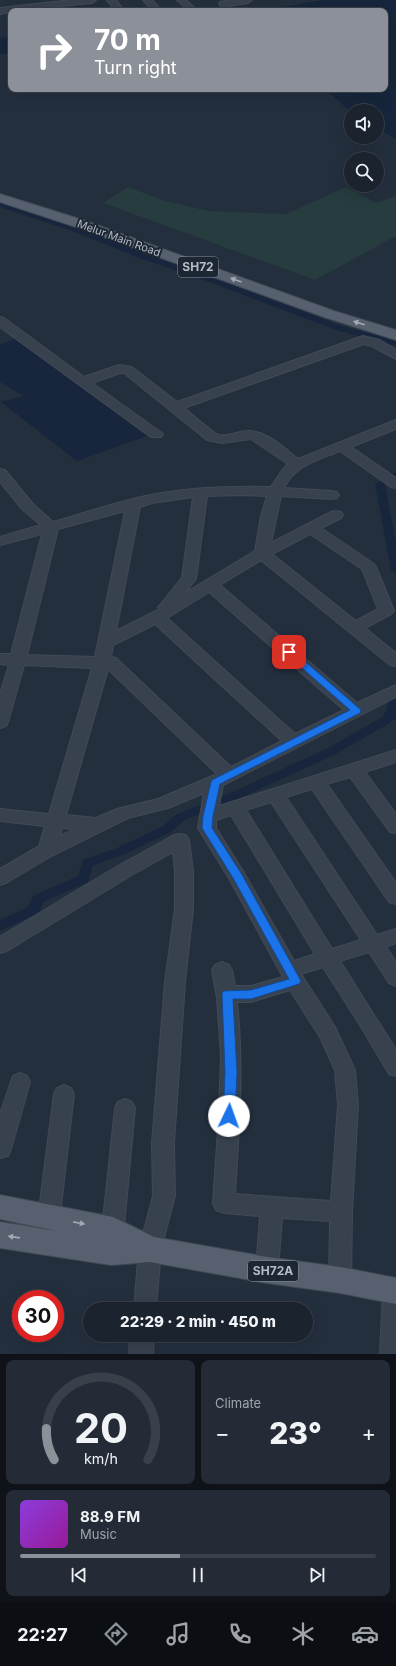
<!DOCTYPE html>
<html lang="en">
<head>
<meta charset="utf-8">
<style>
	:root { --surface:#1b232e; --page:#242b36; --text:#f1f3f6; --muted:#a0a4aa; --line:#39404a; --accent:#8c9099 }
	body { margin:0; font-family:Inter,sans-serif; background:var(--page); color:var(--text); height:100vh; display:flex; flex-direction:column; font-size:15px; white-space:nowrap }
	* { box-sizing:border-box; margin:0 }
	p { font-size:13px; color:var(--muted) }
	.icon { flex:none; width:22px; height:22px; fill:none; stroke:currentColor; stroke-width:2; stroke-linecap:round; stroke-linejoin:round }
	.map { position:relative; height:1354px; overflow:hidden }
	.side { display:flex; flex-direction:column; gap:6px; padding:6px; background:#0f1319; flex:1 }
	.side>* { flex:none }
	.top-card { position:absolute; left:8px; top:8px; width:380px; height:84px; border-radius:8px; box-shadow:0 4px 16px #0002,0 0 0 1px var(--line); background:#8c9099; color:#fff; overflow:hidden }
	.tools { position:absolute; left:344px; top:104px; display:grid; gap:8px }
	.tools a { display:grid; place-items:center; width:40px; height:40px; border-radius:50%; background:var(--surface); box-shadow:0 4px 16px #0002,0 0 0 1px var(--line); font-size:20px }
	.speed { position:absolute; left:12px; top:1290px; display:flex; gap:8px; font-size:20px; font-weight:700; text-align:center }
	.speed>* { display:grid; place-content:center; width:52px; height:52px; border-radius:50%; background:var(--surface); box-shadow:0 4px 16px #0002,0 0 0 1px var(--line); line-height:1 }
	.speed .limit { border:6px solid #d22; background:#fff; color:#111 }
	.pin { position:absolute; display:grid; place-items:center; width:34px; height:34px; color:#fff; margin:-17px; border-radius:8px; box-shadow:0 2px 6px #0006 }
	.me { position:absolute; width:44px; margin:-22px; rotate:3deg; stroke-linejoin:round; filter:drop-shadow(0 0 3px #0008) }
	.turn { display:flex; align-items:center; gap:14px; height:84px; padding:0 20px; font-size:18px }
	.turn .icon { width:52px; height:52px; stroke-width:2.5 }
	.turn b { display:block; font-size:28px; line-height:34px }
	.big { font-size:30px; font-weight:800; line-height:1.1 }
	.side .tile { flex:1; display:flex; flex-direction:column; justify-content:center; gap:6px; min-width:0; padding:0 14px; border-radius:8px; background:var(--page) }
	.side .dial { align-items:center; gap:0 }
	.dial svg { height:104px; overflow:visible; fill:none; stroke:var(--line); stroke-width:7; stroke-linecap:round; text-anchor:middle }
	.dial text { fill:var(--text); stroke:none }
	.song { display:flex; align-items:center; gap:12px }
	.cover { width:48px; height:48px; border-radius:6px; background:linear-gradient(135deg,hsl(270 70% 55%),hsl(300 70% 35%)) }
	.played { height:4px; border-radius:2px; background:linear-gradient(90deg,var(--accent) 45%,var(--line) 45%) }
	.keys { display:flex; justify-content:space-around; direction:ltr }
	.heat { display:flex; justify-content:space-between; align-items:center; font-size:22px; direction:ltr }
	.side .tiles { flex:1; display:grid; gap:6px; grid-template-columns:1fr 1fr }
	.tile:last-child { grid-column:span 2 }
	.trip { position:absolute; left:83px; top:1302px; width:230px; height:40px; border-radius:20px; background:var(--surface); box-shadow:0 4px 16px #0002,0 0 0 1px var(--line); font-weight:800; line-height:40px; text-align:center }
	.menu { display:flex; height:64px; justify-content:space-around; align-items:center; background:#0b0e12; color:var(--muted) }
	.menu .icon { width:28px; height:28px }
	.menu .selected { color:var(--accent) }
	.menu b { font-size:18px; color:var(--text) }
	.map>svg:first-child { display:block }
	.green { fill:#263c3f }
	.water { fill:#17263c }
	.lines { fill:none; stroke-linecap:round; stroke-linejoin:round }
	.canal { fill:#17263c; fill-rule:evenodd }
	.minor-casing { stroke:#414a57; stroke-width:2 }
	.major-casing { stroke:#414a57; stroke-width:2 }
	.minor { fill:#38414e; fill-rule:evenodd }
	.major { fill:#56606e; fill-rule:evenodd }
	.oneway { fill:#a1aab7 }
	.route { fill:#1a73e8; stroke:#114b97 }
	.labels { text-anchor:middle; stroke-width:4; stroke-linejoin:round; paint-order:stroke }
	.far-street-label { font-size:11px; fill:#b4bcc9; stroke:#1d2633 }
	.shield { fill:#1d2633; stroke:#878f9c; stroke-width:1 }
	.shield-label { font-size:12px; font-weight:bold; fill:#b4bcc9 }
</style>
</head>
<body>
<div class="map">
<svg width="396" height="1354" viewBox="0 0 396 1354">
	<rect width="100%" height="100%" fill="#242f3e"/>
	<!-- green -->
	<path class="green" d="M128,187L162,200L208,211L286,214L346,187L376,203L396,196V236L315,280L103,203Z"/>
	<!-- water -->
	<path class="water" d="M323,0H396V139L377,128V111L351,112L325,89H385V11H261Z
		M11,37V54H0V38Z
		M15,338L147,436L77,461L1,402L23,396L0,382V345Z"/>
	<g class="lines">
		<!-- canal -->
		<path class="canal" d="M0,203L84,229L145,254L199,272L342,326L396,340V346L336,330L193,276L139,258L78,233L0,207Z
			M396,472V479L385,485L396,543V573L391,570L375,484Z
			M396,695V720L393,719L390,723L334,755L236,800L185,820L171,832L125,854L93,866L88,882L43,902L39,913L0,931V920L28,907L33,896L78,876L83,860L117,848L163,826L177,814L228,794L326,749L382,717L386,711L389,698Z"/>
		<!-- minor casing -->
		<g class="minor-casing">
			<path id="minor" d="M71,0H96L92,3L11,11V12L0,14V8Z
				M107,0H116L123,9L122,11H116Z
				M143,0H152L162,11H153Z
				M177,0H186L198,11H189Z
				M232,0H252L248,3L229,6L234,11H225L219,4L220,2Z
				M0,317L4,318L84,377L119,365L132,367L177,402L363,336L380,340L396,350V359L372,346L364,344L184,408C191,413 212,433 219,435C228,437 238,431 247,431C266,430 284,448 298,459L396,420V429L351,447L396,478V488L391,487L340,451C318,460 295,465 284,488L332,491L337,492L339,495L337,498L332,499L281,496L271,543L331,512L336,511L341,512L343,515L341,518L321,528L374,564L376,567L394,611L391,614L365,628L396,653V666L390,665L261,560L220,585L357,703L396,685V697L223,785L219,806L396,750V762L365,772L396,814V833L390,832L350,777L327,784L396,883V904L389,902L312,789L286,797L377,935L396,929V943L386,947L396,962V986L389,983L369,952L340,961L396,1050V1076L389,1074L360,1025L323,967L301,974L335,1027L355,1070L358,1105L352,1212L351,1280L348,1287L340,1291L332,1287L329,1280L330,1221L282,1218L278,1270L275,1277L267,1280L259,1277L256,1270L260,1216L224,1213L216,1210L213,1203L219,1116L221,1056L217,998L212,970L215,965L222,962L229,965L232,970L235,986H251L283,977L230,880L198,828L204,793L168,808L128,818L53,855L6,883L0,885V869L39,846L45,826L0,821V809L49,814L92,668L24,665L8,722L6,726L0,728V694L9,665L0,664V654H11L42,534L0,545V537L41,525L22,509L0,482V469L5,470L32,503L53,522C86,513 118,501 151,495C190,487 231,486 271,487L283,469L288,464L251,439L222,443L207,440L124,373H120L92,383L163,434L161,437H151L0,327ZM241,495L267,496L261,516L255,551L185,593L196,579L207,496ZM193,497L182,578L161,604L158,607L160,609L116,631L140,507L152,503ZM125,511L95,657L27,655L58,529ZM310,534L362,569L378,609L356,621L272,554ZM209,592L344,710L295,734L167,618ZM155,624L282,741L231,767L116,658L111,657L113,645ZM108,669L217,774L158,799L117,809L96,818L66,815ZM271,802L361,940L332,949L246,810ZM231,815L315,954L294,961L243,871L216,828V820ZM62,828L75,829L60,836ZM290,990L320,1037L335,1070L338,1105L331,1201L235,1194C239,1130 244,1066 237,1002H251Z
				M180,834L186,835L189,840L193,871V909L185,982L174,1143L175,1196L161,1249L156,1309H134L139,1249L153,1196L152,1143L165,982L175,909V871L173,852L130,876L7,951L0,953V937L118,866L174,835Z
				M20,1073L27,1076L30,1082L11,1149L8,1156L0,1158V1114L13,1076Z
				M64,1085L71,1088L74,1094L57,1241L54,1248L46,1251L38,1248L35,1241L54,1094L57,1088Z
				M125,1099L132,1102L135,1108L123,1238L120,1245L112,1248L104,1245L101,1238L115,1108L118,1102Z
				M394,1280L396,1281V1354H380L383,1291L386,1283Z
				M130,1335H154L153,1354H129Z"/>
		</g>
		<!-- major casing -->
		<g class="major-casing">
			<path id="major" d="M0,194L86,221L334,311L396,330V340L324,317L76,227L0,202Z
				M0,1195L113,1217L154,1237L267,1257L340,1267L396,1278V1304L340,1293L267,1283L150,1262L111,1265L0,1248V1222L57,1231L0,1219Z"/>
		</g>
		<!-- minor -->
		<use href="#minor" class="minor"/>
		<!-- major -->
		<use href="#major" class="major"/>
	</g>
	<!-- one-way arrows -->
	<defs><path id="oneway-solid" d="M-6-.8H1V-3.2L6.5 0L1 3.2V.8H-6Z"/></defs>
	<g class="oneway">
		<use href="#oneway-solid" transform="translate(236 280) rotate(-160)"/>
		<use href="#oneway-solid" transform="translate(359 323) rotate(-162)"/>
		<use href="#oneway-solid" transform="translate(79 1223) rotate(11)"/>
		<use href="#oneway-solid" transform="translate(14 1237) rotate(-172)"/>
	</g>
	<!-- route -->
	<path class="route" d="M286,650H292L361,710L360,713L220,784L213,816L212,828L241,873L301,981L299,984L251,999H233L237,1073L235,1116L233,1120L229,1121L225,1120L223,1116L225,1073L222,994L223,991L251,990L289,979L233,878L202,828L203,816L211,782L212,780L350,710L286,654L284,652Z"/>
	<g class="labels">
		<!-- far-street labels -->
		<g class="far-street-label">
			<text transform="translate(119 238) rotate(20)" y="4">Melur Main Road</text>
		</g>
		<!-- shield labels -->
		<g class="shield">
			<rect x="178" y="257" width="40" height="20" rx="3"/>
			<rect x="248" y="1261" width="50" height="20" rx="3"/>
		</g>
		<g class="shield-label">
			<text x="198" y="271">SH72</text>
			<text x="273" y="1275">SH72A</text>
		</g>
	</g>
</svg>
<div class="tools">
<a><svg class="icon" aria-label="sound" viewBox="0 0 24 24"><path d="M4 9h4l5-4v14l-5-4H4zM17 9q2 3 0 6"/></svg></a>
<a><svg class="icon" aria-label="search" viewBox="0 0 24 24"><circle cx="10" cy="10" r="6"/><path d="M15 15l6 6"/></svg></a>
</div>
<div class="speed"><div class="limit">30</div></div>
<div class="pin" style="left:289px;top:652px;background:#d93025"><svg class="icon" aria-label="arrive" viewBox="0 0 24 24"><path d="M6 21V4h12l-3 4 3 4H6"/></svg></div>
<svg class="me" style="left:229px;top:1116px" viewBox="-20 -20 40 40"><circle r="19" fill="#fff"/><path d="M0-13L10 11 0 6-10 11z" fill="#1a73e8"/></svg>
<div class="trip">22:29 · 2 min · 450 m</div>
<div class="top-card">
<div class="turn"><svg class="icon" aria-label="right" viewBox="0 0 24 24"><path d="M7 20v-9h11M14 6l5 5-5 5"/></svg><div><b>70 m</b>Turn right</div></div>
</div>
</div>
<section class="side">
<div class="tiles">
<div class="tile dial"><svg viewBox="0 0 100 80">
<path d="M14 69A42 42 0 1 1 86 69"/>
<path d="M14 69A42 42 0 0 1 8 45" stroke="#8c9099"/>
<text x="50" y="56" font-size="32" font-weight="700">20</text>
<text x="50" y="72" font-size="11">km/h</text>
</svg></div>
<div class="tile"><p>Climate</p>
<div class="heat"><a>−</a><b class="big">23°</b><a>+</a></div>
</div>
<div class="tile">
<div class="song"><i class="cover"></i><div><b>88.9 FM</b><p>Music</p></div></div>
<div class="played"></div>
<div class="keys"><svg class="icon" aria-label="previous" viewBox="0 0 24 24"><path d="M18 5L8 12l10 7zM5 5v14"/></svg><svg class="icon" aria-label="pause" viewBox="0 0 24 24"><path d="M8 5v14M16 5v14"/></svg><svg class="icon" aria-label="next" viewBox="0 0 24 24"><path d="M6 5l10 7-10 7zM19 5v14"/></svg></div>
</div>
</div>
</section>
<nav class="menu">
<b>22:27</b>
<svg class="icon selected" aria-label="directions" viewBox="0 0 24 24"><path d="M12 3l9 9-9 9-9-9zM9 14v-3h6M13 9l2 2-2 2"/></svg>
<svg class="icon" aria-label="music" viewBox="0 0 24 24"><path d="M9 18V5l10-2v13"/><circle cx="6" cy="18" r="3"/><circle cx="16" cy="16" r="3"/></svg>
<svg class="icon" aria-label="phone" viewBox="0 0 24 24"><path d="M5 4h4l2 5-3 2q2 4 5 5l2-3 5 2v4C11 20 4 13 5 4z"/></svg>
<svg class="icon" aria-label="climate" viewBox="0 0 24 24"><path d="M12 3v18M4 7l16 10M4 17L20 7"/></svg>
<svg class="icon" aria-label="car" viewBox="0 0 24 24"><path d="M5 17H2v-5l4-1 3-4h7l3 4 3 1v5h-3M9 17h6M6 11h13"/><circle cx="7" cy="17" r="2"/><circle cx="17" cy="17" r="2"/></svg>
</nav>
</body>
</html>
